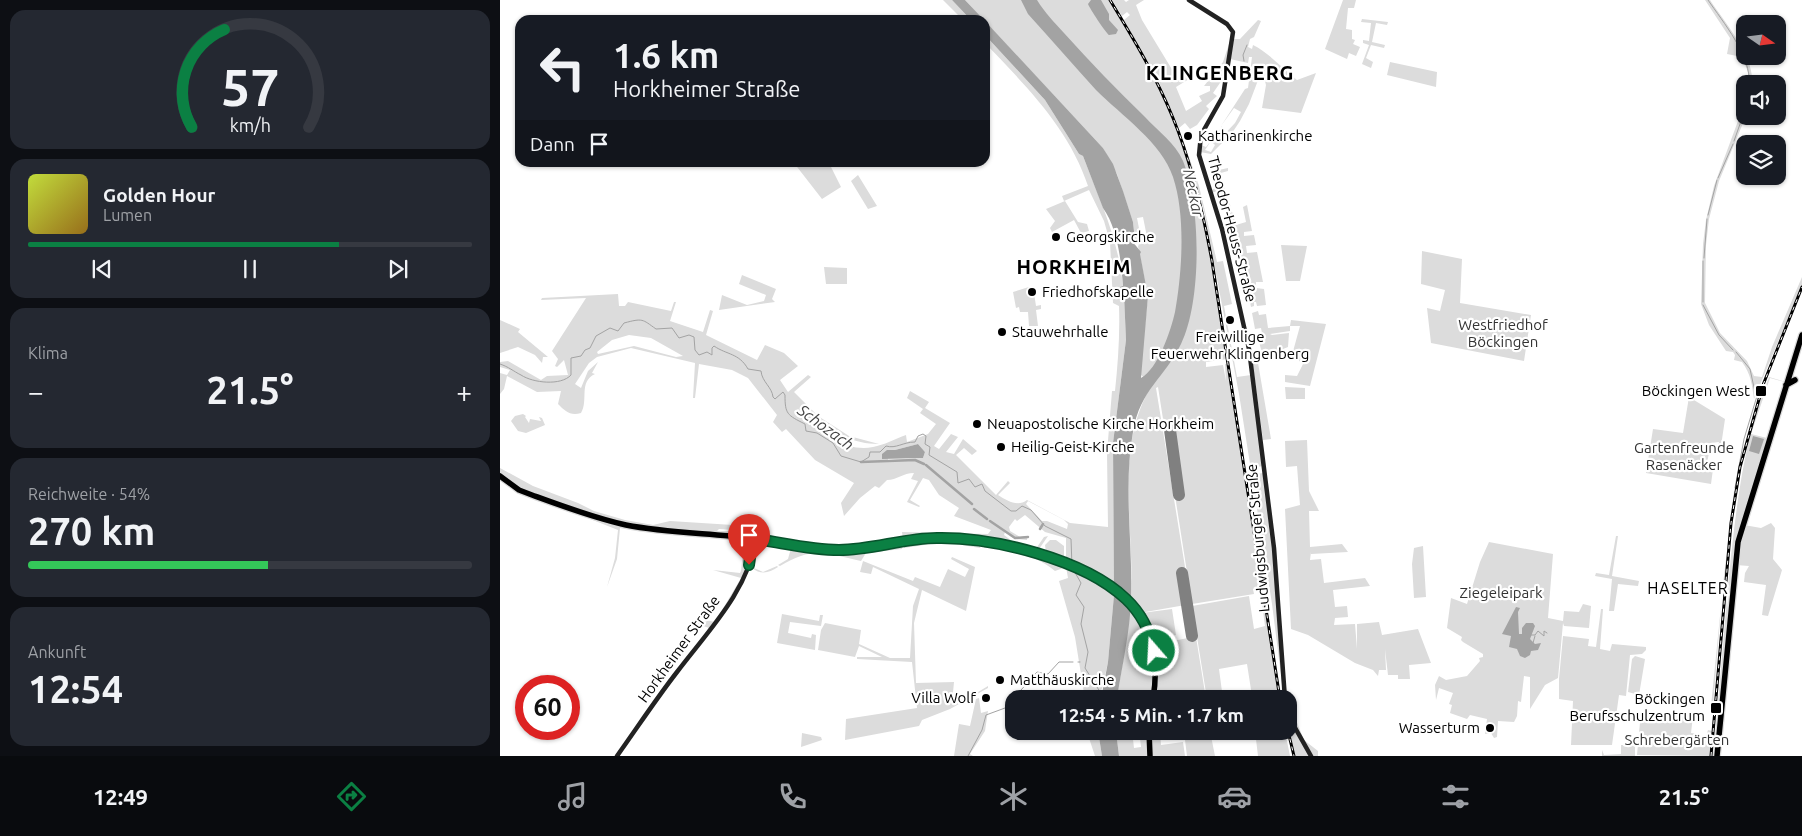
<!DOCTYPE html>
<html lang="de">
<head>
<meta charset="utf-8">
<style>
	:root { --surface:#171b24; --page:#242831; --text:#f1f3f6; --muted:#9ea1a6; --line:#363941; --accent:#0b8043 }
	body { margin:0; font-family:Ubuntu,sans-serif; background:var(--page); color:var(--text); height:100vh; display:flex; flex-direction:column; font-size:19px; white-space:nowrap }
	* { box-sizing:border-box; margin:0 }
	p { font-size:16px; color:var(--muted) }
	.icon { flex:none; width:28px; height:28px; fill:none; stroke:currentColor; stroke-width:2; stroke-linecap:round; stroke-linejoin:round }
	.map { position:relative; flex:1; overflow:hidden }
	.sheet { display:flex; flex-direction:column; gap:10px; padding:10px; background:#0d0f14; width:500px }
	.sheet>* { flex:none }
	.top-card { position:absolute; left:15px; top:15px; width:475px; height:152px; border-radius:15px; box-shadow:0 1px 4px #0004; background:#171b24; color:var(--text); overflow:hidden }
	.needle { width:32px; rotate:104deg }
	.tools { position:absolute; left:1236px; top:15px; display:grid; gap:10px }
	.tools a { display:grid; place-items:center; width:50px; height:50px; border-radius:10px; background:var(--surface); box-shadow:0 1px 4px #0004; font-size:25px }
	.speed { position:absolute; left:15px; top:675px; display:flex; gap:10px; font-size:25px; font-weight:700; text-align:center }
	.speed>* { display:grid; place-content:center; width:65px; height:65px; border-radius:50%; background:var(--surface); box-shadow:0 1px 4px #0004; line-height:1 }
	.speed .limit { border:8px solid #d22; background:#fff; color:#111 }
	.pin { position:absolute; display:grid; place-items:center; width:42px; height:42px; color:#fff; margin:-51px -21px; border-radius:50% 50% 50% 0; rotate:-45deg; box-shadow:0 0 5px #0007 }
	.pin .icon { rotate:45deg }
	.me { position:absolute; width:55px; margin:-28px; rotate:341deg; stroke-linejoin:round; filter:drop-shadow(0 0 4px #0008) }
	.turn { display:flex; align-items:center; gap:18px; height:105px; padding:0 15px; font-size:22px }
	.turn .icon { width:65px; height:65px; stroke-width:2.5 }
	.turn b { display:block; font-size:35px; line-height:42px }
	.then { display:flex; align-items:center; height:48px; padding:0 15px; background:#0003; gap:10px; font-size:19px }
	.big { font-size:38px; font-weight:700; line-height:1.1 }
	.sheet .widget { flex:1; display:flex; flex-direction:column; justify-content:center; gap:8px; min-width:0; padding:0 18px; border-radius:15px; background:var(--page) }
	.sheet .dial { align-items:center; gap:0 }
	.dial svg { height:130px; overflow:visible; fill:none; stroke:var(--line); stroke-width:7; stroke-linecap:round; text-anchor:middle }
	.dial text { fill:var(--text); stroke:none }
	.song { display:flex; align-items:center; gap:15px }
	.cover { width:60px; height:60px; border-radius:8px; background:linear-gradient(135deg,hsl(70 70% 55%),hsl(40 70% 35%)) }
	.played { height:5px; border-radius:2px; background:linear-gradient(90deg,var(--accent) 70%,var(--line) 70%) }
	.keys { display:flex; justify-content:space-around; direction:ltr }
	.heat { display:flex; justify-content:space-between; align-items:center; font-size:28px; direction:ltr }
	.charge { height:8px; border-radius:4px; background:linear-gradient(90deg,#34c759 54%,var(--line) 0) }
	.trip { position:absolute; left:505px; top:690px; width:292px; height:50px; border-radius:15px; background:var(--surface); box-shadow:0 1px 4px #0004; font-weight:700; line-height:50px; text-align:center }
	.tab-bar { display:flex; height:80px; justify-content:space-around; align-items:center; background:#090b0e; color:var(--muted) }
	.tab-bar .icon { width:35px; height:35px }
	.tab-bar .current { color:var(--accent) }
	.tab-bar b { font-size:22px; color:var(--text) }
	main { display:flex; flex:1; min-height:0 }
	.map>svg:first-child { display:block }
	.green { fill:#dcdcdc; fill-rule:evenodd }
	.water { fill:#a3a3a3 }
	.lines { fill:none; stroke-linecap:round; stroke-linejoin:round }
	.stream { stroke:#a3a3a3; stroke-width:1 }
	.canal { stroke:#a3a3a3; stroke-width:2.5 }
	.runway { stroke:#808080; stroke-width:12 }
	.primary-casing { stroke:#dbdbdb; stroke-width:8 }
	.secondary { stroke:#222; stroke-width:4.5 }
	.primary { stroke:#000; stroke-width:5.5 }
	.rail-casing { stroke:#000; stroke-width:3 }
	.rail { stroke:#fff; stroke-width:1; stroke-dasharray:4; stroke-linecap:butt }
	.route-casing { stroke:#07532c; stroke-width:12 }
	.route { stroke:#0b8043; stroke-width:9 }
	.poi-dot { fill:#000; stroke:#fff; stroke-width:2 }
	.labels { text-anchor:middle; stroke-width:4.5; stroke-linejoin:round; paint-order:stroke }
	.poi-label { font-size:15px; fill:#000; stroke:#fff; text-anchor:start }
	.street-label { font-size:15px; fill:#000; stroke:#fff }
	.park-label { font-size:15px; fill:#333; stroke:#fff }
	.water-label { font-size:16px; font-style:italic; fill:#444; stroke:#fff }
	.neighbourhood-label { font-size:16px; letter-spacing:1px; fill:#000; stroke:#fff }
	.district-label { font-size:20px; font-weight:bold; letter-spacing:1px; fill:#000; stroke:#fff }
</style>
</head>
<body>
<main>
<section class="sheet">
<div class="widget dial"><svg viewBox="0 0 100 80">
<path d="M14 69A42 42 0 1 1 86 69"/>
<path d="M14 69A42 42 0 0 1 34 9" stroke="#0b8043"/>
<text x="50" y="56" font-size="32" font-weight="700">57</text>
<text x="50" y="72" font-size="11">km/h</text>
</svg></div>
<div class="widget">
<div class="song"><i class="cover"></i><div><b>Golden Hour</b><p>Lumen</p></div></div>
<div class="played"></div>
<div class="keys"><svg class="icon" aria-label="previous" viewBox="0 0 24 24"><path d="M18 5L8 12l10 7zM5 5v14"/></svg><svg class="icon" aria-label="pause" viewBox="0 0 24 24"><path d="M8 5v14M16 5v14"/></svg><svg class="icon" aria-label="next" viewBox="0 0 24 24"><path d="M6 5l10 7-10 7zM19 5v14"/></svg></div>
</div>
<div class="widget"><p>Klima</p>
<div class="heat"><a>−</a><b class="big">21.5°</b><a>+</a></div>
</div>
<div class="widget"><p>Reichweite · 54%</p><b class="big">270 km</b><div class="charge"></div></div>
<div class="widget"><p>Ankunft</p><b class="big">12:54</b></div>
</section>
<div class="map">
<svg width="1302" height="756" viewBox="0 0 1302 756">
	<rect width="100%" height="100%" fill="#fff"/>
	<!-- green -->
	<path class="green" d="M443,0H452L471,20H463Z
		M465,0H609C634,43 660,85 678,132C706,205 715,283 727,359L706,362V367L723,365L726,381L725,364H727L779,699H744L775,694L774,692L752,696L747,664L719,669L723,699H707L692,606L749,596L754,629L765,626L761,596L757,588L753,589L754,594L692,604L658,387L656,388L691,604L634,614L672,609L676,635L672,636L673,641L688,638L684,607L691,606L706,699H655L659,671L654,643L651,644L653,663L651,699H617C622,665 629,631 631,597C635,527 613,448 652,385L640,374L648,296L638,246L639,245L635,238L633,222L617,174L603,148ZM643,217L648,242L642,244L637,218Z
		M612,0H624L626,2L629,0H644L636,5L642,20L679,81L687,75L689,79L676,87L686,111L702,101L699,96L710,91V86H704L723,62L730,41L725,81L722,80L713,93L717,96L706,106L709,109L697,125L690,129L685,123L679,128L658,80L624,20L630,15L627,12L622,16Z
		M843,0H856L854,8H848L846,29L852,30V39L855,40L853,44L860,47L856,56L849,53L847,59L825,49Z
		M1205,0H1210C1225,23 1255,57 1252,84H1248V72L1242,57L1227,54L1230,38Z
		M862,19L888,22L887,25L876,23L872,42L885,45L884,48L871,45L866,58L873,62L871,68L862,64L869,45L863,43V40L869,41L871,23L861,22Z
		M758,20L761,21L754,37L750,39L748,47L752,49L753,45C768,52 783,69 797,80L816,73L801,113L762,108L766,85L763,74L760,75L749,104L740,121L732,133L725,136L724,141L711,154L700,152L701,145L706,147L710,142L709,139L711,141L705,150L711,152L715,145L712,142L715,138L719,140L735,123L741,112L734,108L721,126L723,128L716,134L714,132L716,133L722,128L721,126L745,89L748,88L752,57H749L748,63L730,59L734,39H740Z
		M485,35L545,100L579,154L583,156C600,200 619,241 623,287H620L621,295H624L626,340L613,443L614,595L608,662L602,689L600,691L601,699H585L575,637L559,581L568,578L566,567L555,571C536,555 507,547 484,548L485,544L566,562V538L545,532L525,515L517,521L515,519L509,527L510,531L520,537L527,536V540L515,539L505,532L504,535L520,547L535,550L544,537L548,536L537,552L475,538L444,536L403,540L402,532L488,534L491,530L454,516L459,508L439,495L429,480L423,478L410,500L420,506L419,507L407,502L418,481L411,479L414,473C403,473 397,480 387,480L379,488L375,486L360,498L344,516L341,503L354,483L315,460L286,429L282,432L273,422L277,415L248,378L232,370L199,364L195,398H193L195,363L131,348L97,357L89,363L75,384L81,388L88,371L98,362L92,373L95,374C78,382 89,400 81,413C70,416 65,411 58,404L61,391L37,392L7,376L4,389L0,394V373L7,375L10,370L0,367V362L8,361L41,380L47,376L68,375L64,360L57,367L55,366L58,359L52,351L86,298L41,300L42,298L118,294L119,306H125L128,302L171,311L174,302H176L170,321L203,332L210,310L213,311L206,335L257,360L265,345L284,353L298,366L280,380L288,392L308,375L311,377L294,392L318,416L349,436L379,444C353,444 335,433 316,417L310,422C325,437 350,452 373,447C384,445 395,439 406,435L407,442L428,434L436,424L420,413L423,409L407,398L410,391L429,402L425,408L450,423L434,446L439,449L451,434L458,437L446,452L454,454L463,439L477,451L472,455L464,448L456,455L496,495L508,481L510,483L498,495C507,501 518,507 527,500L570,523L608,527L607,453L612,391H615C618,363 620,335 619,306L613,303L610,242L604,221L589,190L564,201L562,196L588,186C569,128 526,86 485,43ZM129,335L151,338L183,356L176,357L134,346L98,354L97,352L112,340ZM418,444L425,452L423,458L388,460L387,450H395ZM528,501L564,520L568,524L567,529L547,521H542L526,504Z
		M890,62L937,72L936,87L887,75Z
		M1245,102L1246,116L1219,181L1209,219L1206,245L1205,303L1220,333L1247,361L1254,376L1262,377L1272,347L1302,277V285L1254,399C1252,385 1251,374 1242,362L1234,360L1235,355L1233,352L1226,351L1209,325L1201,304L1203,244L1206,220L1214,186Z
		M688,154L699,186L717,262L723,261L732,304L724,306L737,377L751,375L763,466L752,468L753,474L764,473L774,563L784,699L772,604L739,394L704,211Z
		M294,163H329L341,187L322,199Z
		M728,168V171L717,174L725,188L722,192L724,200L728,198L736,225L746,222L743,207L747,205L752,231L744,232V236L754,235L756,245L746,246L747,253L757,252L763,282H756V288L764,289L766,305L757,306L756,302H754V306L751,307C743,267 733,229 718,191L711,193L710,191L717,187L714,171Z
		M358,175L377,206L368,209L351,181Z
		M565,201L578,222L587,224L589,231L581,233L574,220L552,232L550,228L555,221L546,209Z
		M781,245L807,246L800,281H786Z
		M922,251L962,259L960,303L1031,315L1024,361L931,343L927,308L940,311L945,290L921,284Z
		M324,267L347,268V284H326Z
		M242,275L276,289L272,299L275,302L219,310L222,295L247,305L264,301L266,295L239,284Z
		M529,287L531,293H534L536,306L541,305V309L536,310L538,326H529L528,312H520L519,307L516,308L513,292Z
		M758,311L759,315L766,314L768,328L790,326L791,320L826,324L810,386L785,382V375L797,376L803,364L792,355L800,326H790V331L770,334L772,335L789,333L788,347L763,357L757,334L762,333L761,328L755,329L752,313Z
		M0,320L20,329L18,332L48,357H43L42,363L35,355L18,347L0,353Z
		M757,357L771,439L763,440L752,358Z
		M1269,377L1286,382L1241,526L1232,578L1227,594C1235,520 1241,445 1269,377ZM1270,378L1285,382L1267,438L1251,434Z
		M785,387L805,388V399H786Z
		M1189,397L1225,419L1221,446H1218L1219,442L1211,443L1206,468L1213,469L1211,484L1146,473L1153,429L1183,433Z
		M23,414L26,416L25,417L29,423L30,419L41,421L39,417L42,418L45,425L26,433L18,431L11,421L15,416Z
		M807,440L809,491L819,511H809L810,547L842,544L848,552L811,554V552L810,560L821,559L824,583L865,578L870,586L833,590L835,607L847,606L848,617L835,618L834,625L855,624L857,649V624L879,622L882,635L918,629L931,663L909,665L910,679H898V675H888L885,649L886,670H879L878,676L873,670L855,663L808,635L791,629L785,509L800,505L797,466L786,467L785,441Z
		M0,468L33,486L78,503L94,511L125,520L153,525L170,521L233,525V530L219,529L215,533L124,524L27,493L0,475Z
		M1234,491H1235L1224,594L1222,593Z
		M65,509L144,531L120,528L117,559L107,587L115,558L118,530Z
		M1271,523L1275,528L1273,559L1282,570L1268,616L1262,615L1266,585L1244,582L1245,573L1249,566L1236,565L1244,525L1261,528Z
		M222,531L259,533L305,544V546L219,533Z
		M1116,536H1118L1112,576L1139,581L1138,586L1118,584L1114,611H1109L1112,579L1095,576L1096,573L1109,575Z
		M218,537L247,541L252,547C247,572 228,613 209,628L195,623L196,618L215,622L241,578L213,570L240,573L241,571L244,543Z
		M435,539L482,543L480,548L444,542L404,548L403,544L402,549L366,553L361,561C325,553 313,546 280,566L278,565L288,559L291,548L272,545L259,547L254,568L263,572L277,566L278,567C269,573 261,575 252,568L256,544L259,542L315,551Z
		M550,540H556L564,546V560L546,552L545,545Z
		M989,542L1053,554L1048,618L1063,621L1064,611L1079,612L1083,604L1091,606L1089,628L1064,626L1063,623L1058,678L1045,685L1030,709V677L1024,676L1021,702L1018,701L1017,716L1014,722L998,721L997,737L994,738L991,733L985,734L987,719L970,715L967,719L950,713L952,705L949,704L953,693L939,688L936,700L935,685L939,676L946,680L967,676L980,661L979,658L983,657V654L963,642L961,640L962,637L947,628L951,598L967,604L980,562Z
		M923,546L926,597L914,598L912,564L914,548Z
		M452,557L475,567L466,611L422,590L414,623L416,683L454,682L452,703L473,695L488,686V688L450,709L422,720L419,726L345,740L346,719L417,708L412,662L357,659V657H382L359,646L355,657L318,650L321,630L325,623L361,630L359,644L390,658H410L413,606L419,589L373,567L371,574L360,572L363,561L413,581L415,577L440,587L448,569L465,577L469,569L451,559Z
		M1222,596L1213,706H1211Z
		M1227,597L1228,614L1218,717V704Z
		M1101,609H1103L1100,649L1110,651L1112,644L1146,647V650L1142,654L1130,655L1126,696L1119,695L1112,745H1071L1073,701L1059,699V679L1063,636L1089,639L1088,646L1096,647Z
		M282,614L319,621L320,615H323L321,626L290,622L288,633L311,638L312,634L316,635L315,650L277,643Z
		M1135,656L1145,659L1139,695L1128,692L1132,659Z
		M479,698L481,713L488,711L485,731L470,754L473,756H454L459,724L470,726L476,699Z
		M1141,711L1193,716L1191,733L1199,734L1198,745H1203L1208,730L1212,731L1210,756L1137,755Z
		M794,715L804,740L818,751V756H794L789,721L790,726L801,734L791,716Z
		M587,731H598L602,756H595L589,738L591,737L590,733Z
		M616,731H632L634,748L641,747L639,731H646L647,756H619Z
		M651,731H660L661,745L683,742L685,756H653Z
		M785,731L790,756H758L755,731Z
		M302,733L321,737L322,740L301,747Z
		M711,736L715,756H687L685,740Z
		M1121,745H1135V756H1102V750L1104,755L1121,754Z"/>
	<!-- water -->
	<path class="water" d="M452,0H465L484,20H471Z
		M521,0H537C545,13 554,22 564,33C590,62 617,90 645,117C657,130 676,144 683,161C701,205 702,301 681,344C665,378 640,389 633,432C623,487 633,543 631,599C630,633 622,665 617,699H601L608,662L614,595L613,443L626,340L624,295H621L620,287L623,286C621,261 618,229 603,208L583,156L579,154L545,100L485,35V21L603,148L613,164L623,191L633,222L635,240L632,241L641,252L640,254L648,296L641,378C658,369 671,330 675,312C682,273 686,216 673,177C662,143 621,115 596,90C573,65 551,39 528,14Z
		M591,0H601L609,14V20L618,30L616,34L609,35C606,33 590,9 588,4Z
		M1253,436L1264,439L1259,454L1249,451Z
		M418,444L425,452L423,458L382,459V454L387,450H395Z
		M1016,607L1020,608L1018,612L1019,634H1022V628L1026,623H1033L1035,626L1030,639L1035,644L1041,643L1038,650L1031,651L1030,655L1025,658L1020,656L1017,649L1009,647L1011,636L1002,634Z
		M598,731H616L619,756H602Z"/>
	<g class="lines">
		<!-- stream -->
		<path class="stream" d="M1208,0C1223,22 1252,57 1249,84
			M744,61L743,55L747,45
			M1234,141L1245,110
			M1218,178L1233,144
			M1208,215L1217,180
			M1204,258L1207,219
			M1203,302V261
			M1203,305L1219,335L1233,350
			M1236,352L1250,369L1255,392
			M0,364C9,367 13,371 21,375C33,383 61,386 71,375V358L81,356L85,350L90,348L96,336L110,328L118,331L124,323C143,318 142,319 156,329L172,328L179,338L189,335L194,337L195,350L199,355L207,352L212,355V348L214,346C227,355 239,353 248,369L261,371C262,382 272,387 273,397L275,399L283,392L285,395C285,414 287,415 305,424L306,431L317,433L333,443L341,456L361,462L369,457L370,452H380L386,446C396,449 403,442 415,442L418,436L423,434L426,436L425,444L430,447L429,455L457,472L458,483L469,479L475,487L482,484L485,491L511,511H516L522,506L531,510L545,526L571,539L572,566
			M1235,488L1244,439L1257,396
			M573,569L581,583L576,595L584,607L581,624L588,652L585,668L602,695
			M1031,635H1035L1038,631L1044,636V631L1047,633
			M1033,643L1035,636
			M578,662H580
			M468,756L482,730L486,715L505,708L537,672L548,674L559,662H573"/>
		<!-- canal -->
		<path class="canal" d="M361,462L415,460L424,464
			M426,465L472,504
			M474,509L487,519
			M490,521L515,538L528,537
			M540,529L543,524"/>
		<!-- runway -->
		<path class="runway" d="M670,430L679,495
			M682,573L692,636"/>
		<!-- primary casing -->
		<g class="primary-casing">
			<path id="primary" d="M1286,385L1295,380
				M0,476L19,490L32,495C62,506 94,518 126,525C166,533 209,533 250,538C274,541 297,548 321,550C360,553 398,538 437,538C469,538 500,544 530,553C608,574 668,608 653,699
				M649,731L650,756
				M1217,756L1238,542L1302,335"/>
		</g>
		<!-- secondary -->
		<path class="secondary" d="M689,0L727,24L733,32L723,96L701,135L699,155L722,229L749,349L774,548L785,699
			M789,717L811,756
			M117,756C137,728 156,699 177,672C208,631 248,591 256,539"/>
		<!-- primary -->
		<use href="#primary" class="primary"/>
		<!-- rail casing -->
		<g class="rail-casing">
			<path id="rail" d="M610,0C633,38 656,76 673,118C692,164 703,212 712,261L780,699
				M788,731L794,756
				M1211,756L1231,523L1240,467L1263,385L1302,287"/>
		</g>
		<!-- rail -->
		<use href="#rail" class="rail"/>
	</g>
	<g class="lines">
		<!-- route casing -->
		<g class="route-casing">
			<path id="route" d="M249,565L252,543L256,539C284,543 311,550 339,550C372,550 404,538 437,538C493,537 584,559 626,599C641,613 650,631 654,651"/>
		</g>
		<!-- route -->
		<use href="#route" class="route"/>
	</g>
	<!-- markers -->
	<g class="poi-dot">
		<circle cx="688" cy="136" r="5"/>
		<circle cx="556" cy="237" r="5"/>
		<circle cx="532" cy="292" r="5"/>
		<circle cx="730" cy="320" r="5"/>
		<circle cx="502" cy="332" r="5"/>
		<rect x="1255" y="385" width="12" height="12" rx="2.5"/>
		<circle cx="477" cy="424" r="5"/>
		<circle cx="501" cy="447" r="5"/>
		<circle cx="500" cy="680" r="5"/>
		<circle cx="486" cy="698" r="5"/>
		<rect x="1210" y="702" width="12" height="12" rx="2.5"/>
		<circle cx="990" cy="728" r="5"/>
	</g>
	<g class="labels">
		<!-- poi labels -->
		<g class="poi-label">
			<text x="698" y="141">Katharinenkirche</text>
			<text x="566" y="242">Georgskirche</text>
			<text x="542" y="297">Friedhofskapelle</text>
			<text x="512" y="337">Stauwehrhalle</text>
			<text x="730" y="342" text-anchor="middle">Freiwillige<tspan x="730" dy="17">Feuerwehr Klingenberg</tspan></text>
			<text x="1250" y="396" text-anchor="end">Böckingen West</text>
			<text x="487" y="429">Neuapostolische Kirche Horkheim</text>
			<text x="511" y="452">Heilig-Geist-Kirche</text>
			<text x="510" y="685">Matthäuskirche</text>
			<text x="476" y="703" text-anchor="end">Villa Wolf</text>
			<text x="1205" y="704" text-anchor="end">Böckingen<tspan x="1205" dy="17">Berufsschulzentrum</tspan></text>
			<text x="980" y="733" text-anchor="end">Wasserturm</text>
		</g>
		<!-- street labels -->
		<g class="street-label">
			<text transform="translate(732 229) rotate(75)" y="5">Theodor-Heuss-Straße</text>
			<text transform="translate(758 538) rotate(-95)" y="5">Ludwigsburger Straße</text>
			<text transform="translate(179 649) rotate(-54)" y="5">Horkheimer Straße</text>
		</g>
		<!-- park labels -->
		<g class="park-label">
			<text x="1003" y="330">Westfriedhof<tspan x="1003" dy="17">Böckingen</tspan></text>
			<text x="1184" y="453">Gartenfreunde<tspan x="1184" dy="17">Rasenäcker</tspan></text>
			<text x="1001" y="598">Ziegeleipark</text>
			<text x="1177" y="745">Schrebergärten</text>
		</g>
		<!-- water labels -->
		<g class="water-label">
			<text transform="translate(694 193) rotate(78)" y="6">Neckar</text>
			<text transform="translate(326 427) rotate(36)" y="6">Schozach</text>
		</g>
		<!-- neighbourhood labels -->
		<g class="neighbourhood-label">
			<text x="1188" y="594">HASELTER</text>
		</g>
		<!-- district labels -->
		<g class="district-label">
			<text x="720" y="80">KLINGENBERG</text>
			<text x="574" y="274">HORKHEIM</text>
		</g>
	</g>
</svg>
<div class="tools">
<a><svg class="needle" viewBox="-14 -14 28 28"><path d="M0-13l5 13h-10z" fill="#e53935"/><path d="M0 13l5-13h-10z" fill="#9ea1a6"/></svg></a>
<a><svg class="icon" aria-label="sound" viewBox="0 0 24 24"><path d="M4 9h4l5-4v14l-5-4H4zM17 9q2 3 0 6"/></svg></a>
<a><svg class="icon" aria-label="layers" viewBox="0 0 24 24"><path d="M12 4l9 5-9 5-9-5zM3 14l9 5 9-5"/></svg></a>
</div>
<div class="speed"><div class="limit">60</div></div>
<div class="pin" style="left:249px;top:565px;background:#d93025"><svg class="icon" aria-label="arrive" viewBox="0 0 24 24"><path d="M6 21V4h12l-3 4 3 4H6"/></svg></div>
<svg class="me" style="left:654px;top:651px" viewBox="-20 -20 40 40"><circle r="17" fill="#0b8043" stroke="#fff" stroke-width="3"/><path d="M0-11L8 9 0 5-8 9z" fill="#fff"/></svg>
<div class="trip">12:54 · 5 Min. · 1.7 km</div>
<div class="top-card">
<div class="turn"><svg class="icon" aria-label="left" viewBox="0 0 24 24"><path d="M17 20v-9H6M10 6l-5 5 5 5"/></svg><div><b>1.6 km</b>Horkheimer Straße</div></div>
<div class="then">Dann<svg class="icon" aria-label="arrive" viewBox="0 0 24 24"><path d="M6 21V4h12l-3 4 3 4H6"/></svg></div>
</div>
</div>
</main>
<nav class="tab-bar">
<b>12:49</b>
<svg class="icon current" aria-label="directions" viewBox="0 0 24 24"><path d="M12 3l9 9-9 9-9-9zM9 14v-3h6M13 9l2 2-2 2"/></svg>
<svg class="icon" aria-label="music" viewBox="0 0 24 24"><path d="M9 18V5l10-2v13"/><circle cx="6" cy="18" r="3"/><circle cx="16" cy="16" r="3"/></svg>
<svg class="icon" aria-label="phone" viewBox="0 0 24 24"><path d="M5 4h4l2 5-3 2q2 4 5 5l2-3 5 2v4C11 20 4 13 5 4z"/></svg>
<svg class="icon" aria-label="climate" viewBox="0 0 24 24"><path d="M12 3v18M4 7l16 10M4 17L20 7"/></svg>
<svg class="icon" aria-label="car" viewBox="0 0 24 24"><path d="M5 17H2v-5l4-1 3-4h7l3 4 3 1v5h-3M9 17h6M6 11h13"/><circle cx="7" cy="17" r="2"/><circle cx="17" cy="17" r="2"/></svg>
<svg class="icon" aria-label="filters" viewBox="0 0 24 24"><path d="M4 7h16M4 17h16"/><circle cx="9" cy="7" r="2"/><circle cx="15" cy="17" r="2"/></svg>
<b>21.5°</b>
</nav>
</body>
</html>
